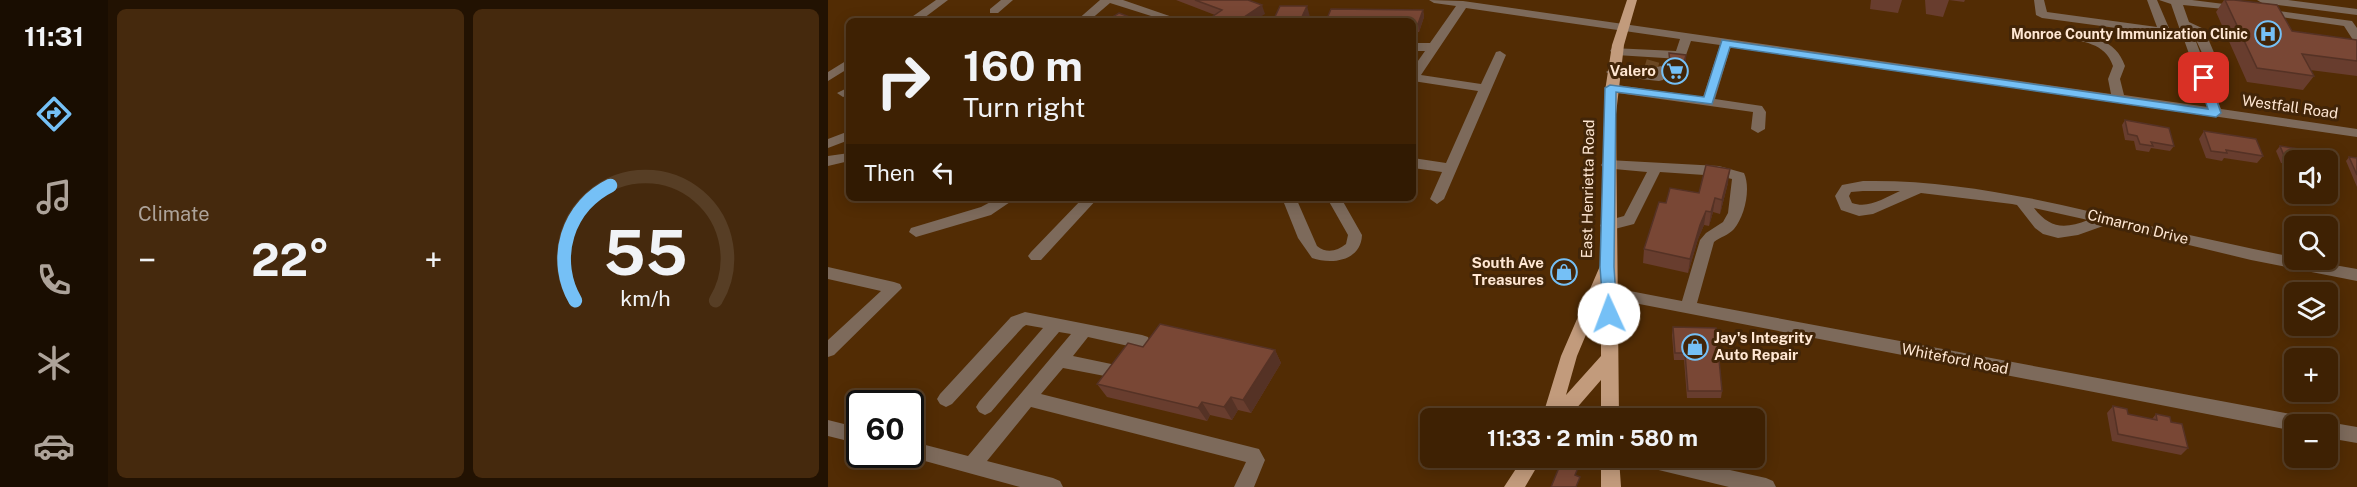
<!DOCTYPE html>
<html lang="en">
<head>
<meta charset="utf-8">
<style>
	:root { --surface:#3e2103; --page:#45290d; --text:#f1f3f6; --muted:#ada39a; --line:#573e25; --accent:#75c0f6 }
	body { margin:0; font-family:"Public Sans",sans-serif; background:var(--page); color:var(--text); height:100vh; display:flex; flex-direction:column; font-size:22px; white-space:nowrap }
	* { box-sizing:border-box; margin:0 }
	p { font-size:20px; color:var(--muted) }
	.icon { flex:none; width:33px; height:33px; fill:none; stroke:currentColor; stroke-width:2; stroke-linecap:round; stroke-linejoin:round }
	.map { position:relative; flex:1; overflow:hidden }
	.side { display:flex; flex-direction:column; gap:9px; padding:9px; background:#221202; width:720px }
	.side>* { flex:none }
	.guide { position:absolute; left:18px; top:18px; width:570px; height:183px; border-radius:9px; box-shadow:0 3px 15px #0003,0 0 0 2px var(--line); background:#3e2103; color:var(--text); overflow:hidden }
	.buttons { position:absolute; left:1456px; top:150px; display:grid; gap:12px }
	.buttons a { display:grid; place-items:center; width:54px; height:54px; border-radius:9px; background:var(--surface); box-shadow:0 3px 15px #0003,0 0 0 2px var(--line); font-size:30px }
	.speed { position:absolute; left:18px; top:390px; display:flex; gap:12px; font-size:30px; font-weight:700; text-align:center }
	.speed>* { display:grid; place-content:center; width:78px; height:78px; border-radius:50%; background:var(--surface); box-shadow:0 3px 15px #0003,0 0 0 2px var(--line); line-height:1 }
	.speed .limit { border:3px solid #111; border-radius:9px; background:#fff; color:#111 }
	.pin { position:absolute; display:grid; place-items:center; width:51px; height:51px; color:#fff; margin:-26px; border-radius:12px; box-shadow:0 3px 9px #0006 }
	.me { position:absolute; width:66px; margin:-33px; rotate:358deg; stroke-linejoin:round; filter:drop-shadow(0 0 4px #0008) }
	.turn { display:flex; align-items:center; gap:21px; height:126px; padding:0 18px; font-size:27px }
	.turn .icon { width:78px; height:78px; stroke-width:2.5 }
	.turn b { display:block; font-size:42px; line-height:51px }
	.then { display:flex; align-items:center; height:57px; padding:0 18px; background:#0003; gap:12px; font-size:22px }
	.big { font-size:45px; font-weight:700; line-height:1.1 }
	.side .card { flex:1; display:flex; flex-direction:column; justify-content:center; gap:9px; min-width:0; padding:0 21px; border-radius:9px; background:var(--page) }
	.side .dial { align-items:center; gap:0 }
	.dial svg { height:156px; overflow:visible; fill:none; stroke:var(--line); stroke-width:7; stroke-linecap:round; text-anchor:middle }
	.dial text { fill:var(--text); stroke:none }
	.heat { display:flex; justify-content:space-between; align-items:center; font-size:33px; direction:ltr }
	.side .tiles { flex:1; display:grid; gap:9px; grid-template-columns:repeat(2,1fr) }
	.trip { position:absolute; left:592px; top:408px; width:345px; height:60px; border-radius:9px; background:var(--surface); box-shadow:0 3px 15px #0003,0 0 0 2px var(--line); font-weight:700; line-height:60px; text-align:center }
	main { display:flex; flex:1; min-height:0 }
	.dock { display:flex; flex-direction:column; width:108px; justify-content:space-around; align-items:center; background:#190d01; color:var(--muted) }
	.dock .icon { width:42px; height:42px }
	.dock .current { color:var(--accent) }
	.dock b { font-size:27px; color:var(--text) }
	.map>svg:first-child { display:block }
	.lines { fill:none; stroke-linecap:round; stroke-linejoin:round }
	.minor-tunnel { stroke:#6c4823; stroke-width:13; stroke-dasharray:13 6; stroke-linecap:butt }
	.minor { fill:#7d6a5b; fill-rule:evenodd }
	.major { fill:#c29b7c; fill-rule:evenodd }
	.wall { fill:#683d2e }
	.shaded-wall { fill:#553225 }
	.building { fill:#794735; stroke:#553225; stroke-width:1.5 }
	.route { fill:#75c0f6; stroke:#4c7da0; stroke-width:1.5 }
	.labels { text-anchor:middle; stroke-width:6; stroke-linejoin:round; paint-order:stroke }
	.far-poi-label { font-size:14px; font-weight:bold; fill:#ffe7d3; stroke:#422508; text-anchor:end }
	.poi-label { font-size:15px; font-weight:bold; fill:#ffe7d3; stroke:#422508; text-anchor:end }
	.street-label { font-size:15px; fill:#ffe7d3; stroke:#422508 }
</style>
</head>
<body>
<main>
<nav class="dock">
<b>11:31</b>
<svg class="icon current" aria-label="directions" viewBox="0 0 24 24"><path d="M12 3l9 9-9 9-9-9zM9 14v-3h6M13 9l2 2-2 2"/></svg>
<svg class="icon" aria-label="music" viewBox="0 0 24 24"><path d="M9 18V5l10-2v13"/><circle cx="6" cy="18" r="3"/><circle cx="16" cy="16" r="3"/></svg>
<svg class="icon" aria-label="phone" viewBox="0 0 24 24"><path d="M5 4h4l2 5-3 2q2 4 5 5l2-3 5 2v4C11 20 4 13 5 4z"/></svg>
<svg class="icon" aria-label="climate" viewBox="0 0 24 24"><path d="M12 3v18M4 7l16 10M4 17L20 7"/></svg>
<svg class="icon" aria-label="car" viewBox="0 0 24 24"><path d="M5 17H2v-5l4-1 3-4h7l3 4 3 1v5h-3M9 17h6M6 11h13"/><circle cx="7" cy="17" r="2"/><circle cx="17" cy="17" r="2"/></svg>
</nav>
<section class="side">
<div class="tiles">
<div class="card"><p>Climate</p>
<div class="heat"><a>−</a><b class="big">22°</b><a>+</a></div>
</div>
<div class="card dial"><svg viewBox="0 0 100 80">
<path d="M14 69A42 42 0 1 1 86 69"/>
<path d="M14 69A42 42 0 0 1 32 10" stroke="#75c0f6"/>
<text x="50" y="56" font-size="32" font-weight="700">55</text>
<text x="50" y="72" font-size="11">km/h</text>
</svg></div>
</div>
</section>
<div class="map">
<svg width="1529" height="487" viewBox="0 0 1529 487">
	<rect width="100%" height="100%" fill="#522c04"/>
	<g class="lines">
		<!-- minor-tunnel -->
		<path class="minor-tunnel" d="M823,68L825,61"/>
		<!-- minor -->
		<path class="minor" d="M108,0H120L92,21H78Z
			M173,0H185L170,13H162V9Z
			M272,0H295L356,21H339L282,3L261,21H248Z
			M601,0L635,1L1283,94L1280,79L1285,66C1277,42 1254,42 1233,37V33L1237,32C1262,35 1288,39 1297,66L1292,79L1296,95L1380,107L1355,37L1214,18L1208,15L1206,0H1216L1219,12L1329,27L1319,0H1329L1341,28L1352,30L1343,4L1331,0H1364L1412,6L1416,7V11L1355,5L1361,22L1376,29L1396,76L1389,83L1383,84L1393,109L1529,129V137L903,46L887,99L934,106L938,112L937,129L930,133L923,129L925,112L782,92L776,88L782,84L875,97L892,45L863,41L858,55L852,59L788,55L782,51L784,48L848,51L852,39L638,8L593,75L653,84L668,52L672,51L678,55L616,199L609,204L602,199L614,172L585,168V158L618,163L650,91L585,81V68L597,51H585V43H602L628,6L606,3ZM1364,31L1384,75L1382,76H1381Z
			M1429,0H1460L1529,9V15L1434,3Z
			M1436,9L1524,21L1529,28V41L1525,40L1516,26L1432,14V10Z
			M21,59V68L0,81V72Z
			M833,66L839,70L835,80L831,81L784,76L778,72L784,68L826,73L829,67Z
			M21,87V95L15,97L9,93Z
			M21,131V140L0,148V139Z
			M21,153V161L0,166V156Z
			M780,160L891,166L916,173C923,188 917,216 906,229C901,235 892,237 886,242L869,303L1473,416L1479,418L1482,424H1467V431L775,297L773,293L775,289L781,287L854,301L872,240L878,233L895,222L900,213L904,179L891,176L832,172L806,224L779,231L772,226L774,222L796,216L819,172L775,168L773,165L775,162Z
			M1035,181C1133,179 1228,203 1322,226C1392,242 1460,257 1529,269V281L1423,260L1278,225L1250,235L1230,238L1215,234L1207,228L1189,205L1184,204L1093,193L1045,214L1031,216L1013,210L1007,196L1014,185ZM1035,191H1072C1056,198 1041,209 1024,203L1021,196L1023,192ZM1206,208L1260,220C1237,229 1222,229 1206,208Z
			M170,198H188L163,215L88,237L81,232L83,228L153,207Z
			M255,198H270L213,260H203L200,256L203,252Z
			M454,198H468L489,246C499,254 509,251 518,244L520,235L499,198H513L534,235C533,261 504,265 484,258L470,238Z
			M0,267L66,282L72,284L74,288L6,355L0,357V340L53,291L0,279Z
			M197,312L314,335L320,337L322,342L320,347L314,349L260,337L245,356L288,365L291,370L288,375L282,377L235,368L213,394L431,449L437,460L426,487H406L418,462L203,407L159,461L225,478L232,481L235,487H192L75,455L82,454V441L140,456L243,334L231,332L163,412L157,415L151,412L148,407L151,402L215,328L198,325L195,327L124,404L118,407L112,404L109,399L112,394L183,317Z
			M0,420L32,428V444L0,436Z
			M1500,422L1529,427V443L1500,438V424H1494Z
			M805,458H848L938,478L945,481L948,487H901L814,466L807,464Z"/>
		<!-- major -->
		<path class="major" d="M799,0H809L796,45L788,114L791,418H773V380L740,418H714L733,356L772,266L777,91L784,45ZM773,299V356L738,395L749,356Z
			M695,458H714L697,487H676Z
			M773,458H791L793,487H773Z"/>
	</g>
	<!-- wall -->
	<path class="wall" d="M348,0H420L437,14L387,15Z
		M1043,0H1074L1070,13L1042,9Z
		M1097,0H1137L1136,2L1121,0L1115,17L1098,14Z
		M1396,0H1406L1464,31L1529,40V76L1482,70L1486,76L1475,90L1419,82L1388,12Z
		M595,10L596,17L591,32H585V21Z
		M841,53L858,62L853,83L837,81L838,73L841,65Z
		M1297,120L1346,146L1342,151L1323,148L1321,152L1308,150L1306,141L1297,140L1294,125Z
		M1376,131L1435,156L1429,163L1396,158L1394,161L1378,158L1371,139Z
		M1452,146L1467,160V166L1453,163L1448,151Z
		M1521,157L1529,158V187L1518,161Z
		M900,183L892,214L885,212L881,226L876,225L870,239L860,273L815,263L816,249L838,203Z
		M845,327L894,391L893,398H859L856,360H846L844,335Z
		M315,347L447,350L453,363L423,413L410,410L404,420L382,415L379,421L279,397L269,384Z
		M1285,406L1300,414L1324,419L1328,414L1343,422L1360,448L1353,455L1284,441L1279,413Z"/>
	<!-- shaded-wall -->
	<path class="shaded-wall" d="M434,5L437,14L426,21H410Z
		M479,6L482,17L480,21H472Z
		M595,10L596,17L591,32L590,24Z
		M858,55V62L853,83V75Z
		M902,169L900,183L892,214L894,200Z
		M887,198L885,212L881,226L883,212Z
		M878,211L876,225L870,239L860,273L862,259L872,225Z
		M447,350L453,363L423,413L415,400Z
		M403,397L410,410L404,420L396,407Z
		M374,402L382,415L379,421L370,408Z"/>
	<!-- building -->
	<path class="building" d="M367,0H420L434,5L410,21H378L394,10Z
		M1397,0H1406L1449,5L1464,31L1529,40V61L1474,54L1486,76L1429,68Z
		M452,6H479L472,21H445Z
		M503,9L595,10L590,24H585V21H498Z
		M291,13L312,21H278Z
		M841,53L858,55L853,75L838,73L842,63Z
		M1297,120L1341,128L1346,146L1323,142L1325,146L1312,144L1309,136L1300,134Z
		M1376,131L1428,139L1435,156L1398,150L1399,153L1383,151Z
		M1452,146L1490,152L1494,160H1468L1457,158Z
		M1521,157L1529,158V175Z
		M878,165L902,169L894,200L887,198L883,212L878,211L872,225L862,259L816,249L831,202L838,203L842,188L871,193Z
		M332,324L447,350L415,400L403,397L396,407L374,402L370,408L269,384L300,343L315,347Z
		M845,327L888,328L894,391H860L857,353H847Z
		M1285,406L1299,409L1300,414L1329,420L1328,414L1342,417L1343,422L1354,424L1360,448L1290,434Z
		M735,458L752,463L747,475L752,477L748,487H723Z"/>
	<!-- route -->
	<path class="route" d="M894,40L1380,109L1370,78L1376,75L1381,78L1393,113L1388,117L902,47L884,104L788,92L786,267L789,314L781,320L776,319L772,267L777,88L782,85L876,97Z"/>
	<!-- icons -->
	<defs>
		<g id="hospital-ring" transform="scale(1.35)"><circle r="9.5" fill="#422508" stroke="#75c0f6" stroke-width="1.5"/><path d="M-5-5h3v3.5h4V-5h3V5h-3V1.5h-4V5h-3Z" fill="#75c0f6"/></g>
		<g id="supermarket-ring" transform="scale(1.35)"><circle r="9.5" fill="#422508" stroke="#75c0f6" stroke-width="1.5"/><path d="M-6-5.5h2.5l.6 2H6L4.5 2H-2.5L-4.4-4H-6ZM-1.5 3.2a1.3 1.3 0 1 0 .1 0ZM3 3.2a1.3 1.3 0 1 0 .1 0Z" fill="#75c0f6"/></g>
		<g id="shop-ring" transform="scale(1.35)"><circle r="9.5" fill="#422508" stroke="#75c0f6" stroke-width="1.5"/><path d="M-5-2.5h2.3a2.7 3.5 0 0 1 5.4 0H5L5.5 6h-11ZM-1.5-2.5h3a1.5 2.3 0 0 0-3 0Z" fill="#75c0f6"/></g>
	</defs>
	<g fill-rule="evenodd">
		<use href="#hospital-ring" x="1440" y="34"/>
		<use href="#supermarket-ring" x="847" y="71"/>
		<use href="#shop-ring" x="736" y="272"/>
		<use href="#shop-ring" x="867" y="347"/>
	</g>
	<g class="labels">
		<!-- far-poi labels -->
		<g class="far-poi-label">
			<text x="1420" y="39">Monroe County Immunization Clinic</text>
		</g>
		<!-- poi labels -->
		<g class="poi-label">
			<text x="828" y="76">Valero</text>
			<text x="716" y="268">South Ave<tspan x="716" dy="17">Treasures</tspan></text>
			<text x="886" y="343" text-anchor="start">Jay's Integrity<tspan x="886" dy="17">Auto Repair</tspan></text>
		</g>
		<!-- street labels -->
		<g class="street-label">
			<text transform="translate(1462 107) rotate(8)" y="5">Westfall Road</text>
			<text transform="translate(760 189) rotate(-89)" y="5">East Henrietta Road</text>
			<text transform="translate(1310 227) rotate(14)" y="5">Cimarron Drive</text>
			<text transform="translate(1127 359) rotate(11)" y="5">Whiteford Road</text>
		</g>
	</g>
</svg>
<div class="buttons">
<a><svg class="icon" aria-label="sound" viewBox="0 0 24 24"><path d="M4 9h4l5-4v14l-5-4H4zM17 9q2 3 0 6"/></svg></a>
<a><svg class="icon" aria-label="search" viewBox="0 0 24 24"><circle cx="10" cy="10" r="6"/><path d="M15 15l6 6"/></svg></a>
<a><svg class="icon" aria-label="layers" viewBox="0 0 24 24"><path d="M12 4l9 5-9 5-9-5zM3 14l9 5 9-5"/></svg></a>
<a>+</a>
<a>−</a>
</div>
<div class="speed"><div class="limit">60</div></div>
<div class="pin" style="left:1376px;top:78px;background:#d93025"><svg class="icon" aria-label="arrive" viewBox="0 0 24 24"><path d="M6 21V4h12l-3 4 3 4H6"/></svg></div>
<svg class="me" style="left:781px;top:314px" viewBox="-20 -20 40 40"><circle r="19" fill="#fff"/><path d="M0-13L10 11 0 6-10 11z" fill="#75c0f6"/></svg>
<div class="trip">11:33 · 2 min · 580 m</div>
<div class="guide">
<div class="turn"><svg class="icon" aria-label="right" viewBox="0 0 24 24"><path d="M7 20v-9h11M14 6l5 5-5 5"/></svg><div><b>160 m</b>Turn right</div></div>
<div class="then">Then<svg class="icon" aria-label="left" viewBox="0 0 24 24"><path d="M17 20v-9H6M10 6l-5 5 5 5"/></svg></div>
</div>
</div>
</main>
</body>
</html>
